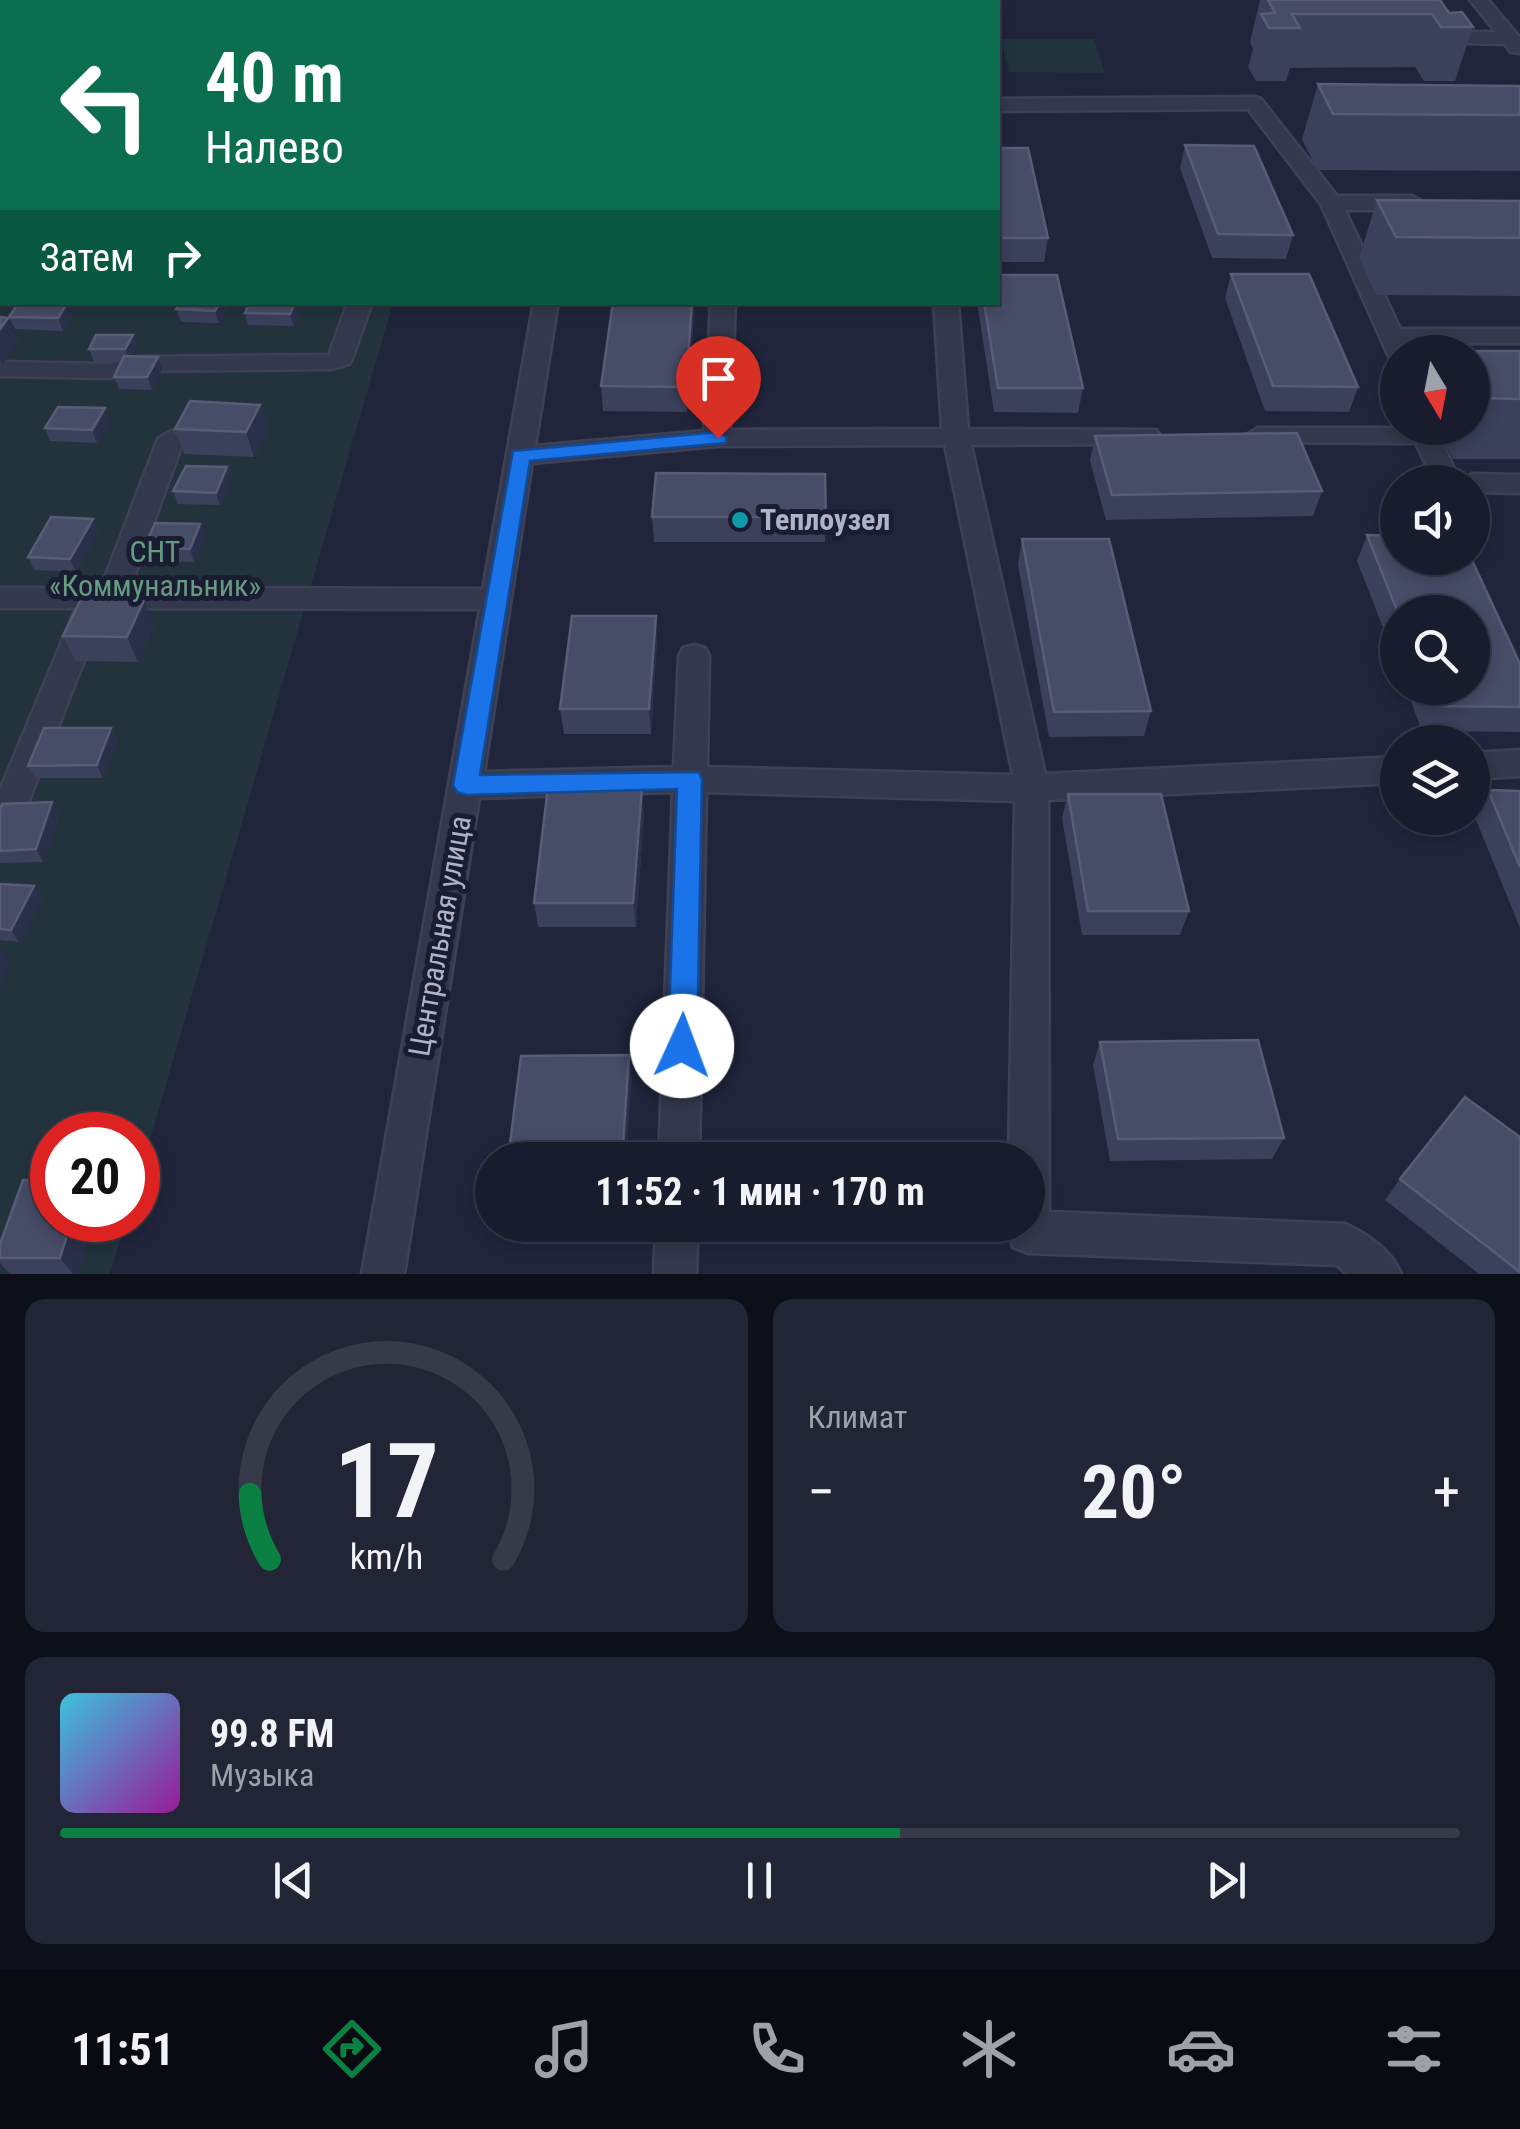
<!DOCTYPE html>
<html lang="ru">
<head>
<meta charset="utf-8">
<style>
	:root { --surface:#181c2d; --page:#212535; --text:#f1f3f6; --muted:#9fa1aa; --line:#363a49; --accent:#0b8043 }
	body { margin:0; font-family:"Roboto Condensed",sans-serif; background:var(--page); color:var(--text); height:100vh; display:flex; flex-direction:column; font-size:38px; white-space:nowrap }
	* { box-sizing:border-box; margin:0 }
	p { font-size:32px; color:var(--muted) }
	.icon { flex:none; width:55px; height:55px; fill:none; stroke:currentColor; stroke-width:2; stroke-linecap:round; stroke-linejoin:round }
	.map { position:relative; height:1274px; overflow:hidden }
	.panel { display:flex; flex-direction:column; gap:25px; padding:25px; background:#0d0f19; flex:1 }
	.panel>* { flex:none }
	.hud { position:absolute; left:0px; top:0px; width:1000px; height:305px; box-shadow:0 5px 15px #0003,0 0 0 2px var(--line); background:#0b6e4f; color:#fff; overflow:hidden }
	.needle { width:65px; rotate:170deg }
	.buttons { position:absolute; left:1380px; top:335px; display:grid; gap:20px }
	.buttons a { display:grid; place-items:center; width:110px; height:110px; border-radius:50%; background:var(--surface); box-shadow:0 5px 15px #0003,0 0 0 2px var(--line); font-size:50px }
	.speed { position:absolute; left:30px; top:1112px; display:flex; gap:20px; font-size:50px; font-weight:700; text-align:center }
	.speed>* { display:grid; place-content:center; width:130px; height:130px; border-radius:50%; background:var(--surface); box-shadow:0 5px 15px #0003,0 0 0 2px var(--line); line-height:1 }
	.speed .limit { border:15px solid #d22; background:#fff; color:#111 }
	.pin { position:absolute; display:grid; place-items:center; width:85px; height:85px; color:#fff; margin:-102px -42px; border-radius:50% 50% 50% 0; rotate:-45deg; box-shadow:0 0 10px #0007 }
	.pin .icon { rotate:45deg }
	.me { position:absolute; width:110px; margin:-55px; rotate:2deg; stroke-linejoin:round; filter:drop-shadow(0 0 8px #0008) }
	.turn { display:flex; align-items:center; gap:35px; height:210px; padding:0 40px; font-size:45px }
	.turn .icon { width:130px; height:130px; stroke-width:2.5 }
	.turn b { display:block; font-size:70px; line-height:85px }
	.then { display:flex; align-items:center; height:95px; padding:0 40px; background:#0003; gap:20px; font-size:38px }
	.big { font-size:75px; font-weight:700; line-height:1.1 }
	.panel .card { flex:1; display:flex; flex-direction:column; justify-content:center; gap:15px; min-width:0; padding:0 35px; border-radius:20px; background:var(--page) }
	.panel .dial { align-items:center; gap:0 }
	.dial svg { height:260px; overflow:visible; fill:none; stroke:var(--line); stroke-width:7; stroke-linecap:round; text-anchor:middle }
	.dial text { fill:var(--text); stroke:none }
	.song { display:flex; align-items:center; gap:30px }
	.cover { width:120px; height:120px; border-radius:15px; background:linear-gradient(135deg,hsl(190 70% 55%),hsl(300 70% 35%)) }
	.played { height:10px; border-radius:5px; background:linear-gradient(90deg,var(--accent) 60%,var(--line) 60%) }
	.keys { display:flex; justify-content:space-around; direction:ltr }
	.heat { display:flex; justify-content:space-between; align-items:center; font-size:55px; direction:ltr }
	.panel .tiles { flex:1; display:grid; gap:25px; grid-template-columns:1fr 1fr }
	.card:last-child { grid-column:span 2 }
	.trip { position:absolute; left:475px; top:1142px; width:570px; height:100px; border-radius:50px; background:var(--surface); box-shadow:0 5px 15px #0003,0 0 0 2px var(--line); font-weight:700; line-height:100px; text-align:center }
	.dock { display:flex; height:160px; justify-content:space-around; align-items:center; background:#0a0b12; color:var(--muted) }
	.dock .icon { width:70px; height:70px }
	.dock .on { color:var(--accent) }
	.dock b { font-size:45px; color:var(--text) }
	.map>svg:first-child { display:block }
	.green { fill:#22333d }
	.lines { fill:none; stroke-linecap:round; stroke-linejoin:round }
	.minor-casing { stroke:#3e4155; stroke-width:5 }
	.minor { fill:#34384c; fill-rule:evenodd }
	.wall { fill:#3b405b }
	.shaded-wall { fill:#2b304a }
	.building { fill:#474c67; stroke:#585c76; stroke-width:2.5 }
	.route { fill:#1a73e8; stroke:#114b97; stroke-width:2.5 }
	.culture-dot { fill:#0f9aa8; stroke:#1a1d31; stroke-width:4 }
	.labels { text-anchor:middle; stroke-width:10; stroke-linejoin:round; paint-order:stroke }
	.poi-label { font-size:30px; font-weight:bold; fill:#afb2c8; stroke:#1a1d31; text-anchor:start }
	.park-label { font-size:30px; fill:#659b80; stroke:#1a1d31 }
	.street-label { font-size:30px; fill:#afb2c8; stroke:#1a1d31 }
</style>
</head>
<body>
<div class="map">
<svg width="1520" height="1274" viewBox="0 0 1520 1274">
	<rect width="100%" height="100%" fill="#20253c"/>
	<!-- green -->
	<path class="green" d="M0,0H481L2,2V302L393,303L138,1181V1135H52V1220H126L110,1274H0Z
		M1001,39H1094L1105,73L1009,72Z"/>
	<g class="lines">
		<!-- minor casing -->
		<g class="minor-casing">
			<path id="minor" d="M566,0H585L586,2H568Z
				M591,0H609V2H591Z
				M1470,0H1488L1520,38V53L1511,52L1505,44L1425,42V34L1432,32H1496Z
				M1254,97L1261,99L1337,196H1413L1424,203L1413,210H1345L1400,329H1520V343H1406L1410,352H1398V359L1389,357L1321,204L1248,109L998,111V99Z
				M2,206V223L0,224V207Z
				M348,302H372L352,359L349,364L331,369L139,371L109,378L0,376V362L109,364L139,357L329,355Z
				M534,302H558L535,446L704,431L711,302H735L730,430L942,429L934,302H958L968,429L1156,430L1160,436L1147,444L971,445L1045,774L1398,757V783L1048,800L1049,1212L1345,1224C1368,1234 1392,1251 1401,1274H1347L1337,1265L1028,1253L1013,1247L1007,1225H1028V1160H1009L1015,801L706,792L699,1160H659L673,792L479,798L404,1274H362L480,609L98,608L102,615L17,831L12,841L0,845V790L76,608H0V588H101L158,439L171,431L184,439L130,588L483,589ZM945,445L1013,775L707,767L709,656L705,648L694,645L683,648L679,656L674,767L484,772L532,463L717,446Z
				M1258,428H1435L1460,481L1472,474L1520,475V493L1472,492V482H1434L1416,443L1249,442L1245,436Z
				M1520,750V776L1472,779V753Z
				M656,1225H698L696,1274H654Z"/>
		</g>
		<!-- minor -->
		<use href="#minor" class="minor"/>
	</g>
	<!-- wall -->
	<path class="wall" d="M0,0H22L19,2H0Z
		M1260,0H1440L1449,13L1473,27L1455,81H1424L1415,67L1290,68L1286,81H1256L1248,67L1253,49L1250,42Z
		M1318,84L1520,86V171L1317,170L1302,139Z
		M1185,145L1293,235L1286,259L1212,258L1180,168Z
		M998,148L1048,238L1044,262H998Z
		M1377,200L1520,201V296L1376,295L1359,258Z
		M1231,274L1358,387L1349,412L1265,411L1225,298Z
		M181,302H231L219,323L181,322L176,309Z
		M250,302H301L302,308L294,326L248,325L245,313Z
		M613,302H695L687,412L603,411L601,386Z
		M977,302H998L1083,388L1078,413L994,412Z
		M74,313L63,331L15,329L9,317Z
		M133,335L137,347L132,356L162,369L152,390L119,389L114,377L122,362H94L89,349Z
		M1454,351H1520V459H1453L1438,428H1472V352H1453Z
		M260,405L268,430L254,457L184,454L175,429Z
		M110,420L97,443L50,441L45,428Z
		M1095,436L1322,491L1313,516L1106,520L1090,461Z
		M227,467L231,480L220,505L178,504L173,491Z
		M652,517H826L825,542H654Z
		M98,532L76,572L34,570L28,557Z
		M1367,535L1520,664V732L1422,731L1406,688H1472L1398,612V666L1357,561Z
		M205,536L194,562L149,561L144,548Z
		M1022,539L1151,711L1144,736L1049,737L1018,565Z
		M154,625L138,662L75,661L63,636Z
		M657,641L651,734H564L560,709Z
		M111,728L117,740L103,778H35L28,766Z
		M1488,790L1520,791V928L1474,815Z
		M1068,794L1189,911L1180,935H1082L1062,818Z
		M52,802L59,815L43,862L0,863V810Z
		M644,812L636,927H538L534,903Z
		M0,884L42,899L19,942L0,940Z
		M1100,1042L1284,1138L1272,1159L1110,1161L1093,1065Z
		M1520,1137V1274H1479L1385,1200L1400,1179Z
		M23,1180L78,1274H10L0,1263V1244Z
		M506,1225H622V1234L508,1233Z"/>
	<!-- shaded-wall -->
	<path class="shaded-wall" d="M68,302H70L74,313L63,331L58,318Z
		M220,302H231L219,323L215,311Z
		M295,302H301L302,308L294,326L290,314Z
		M692,302H695L687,412L686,387Z
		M8,318L19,342L2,365L0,360V329Z
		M133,335L137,347L130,362L125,349Z
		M158,357L162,369L152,390L147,377Z
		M260,405L268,430L254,457L246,432Z
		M105,408L110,420L97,443L92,430Z
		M227,467L231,480L220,505L216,493Z
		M93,519L98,532L76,572L70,559Z
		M200,524L205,536L194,562L190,549Z
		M144,600L154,625L138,662L127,637Z
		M656,616L657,641L651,734L649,709Z
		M111,728L117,740L103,778L97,765Z
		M642,787L644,812L636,927L633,903Z
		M52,802L59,815L43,862L36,849Z
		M34,886L42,899L19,942L11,930Z
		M2,949L10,961L0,986V954Z
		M629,1055L632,1078L626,1160H622Z
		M72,1220H95L78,1274H73L60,1258Z"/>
	<!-- building -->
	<path class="building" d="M317,0H337L335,2H315Z
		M815,0H868V2H815Z
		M1268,0H1440L1449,13L1462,12L1473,27H1441L1432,14H1292L1300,28H1269L1261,14L1275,13Z
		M0,22H2V36H0Z
		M1318,84L1520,86V115L1333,114Z
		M1185,145L1254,146L1293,235L1218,234Z
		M998,148H1028L1048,238H998Z
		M1377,200L1520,201V238L1396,237Z
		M2,256V275H0V259Z
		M1231,274H1309L1358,387L1273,386Z
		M998,275H1057L1083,388H998L984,302H998Z
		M19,302H68L58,318L9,317Z
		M181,302H220L215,311L176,309Z
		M250,302H295L290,314L245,313Z
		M613,302H692L686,387L601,386Z
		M0,317L8,318L0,329Z
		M96,335H133L125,349H89Z
		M1454,351H1520V399L1478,398L1472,387V352H1455Z
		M124,356L158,357L147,377H114Z
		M190,401L260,405L246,432L175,429Z
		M58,407L105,408L92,430L45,428Z
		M1297,433L1322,491L1112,495L1095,436Z
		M186,466L227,467L216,493L173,491Z
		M656,473L825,474L826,517H652Z
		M51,517L93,519L70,559L28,557Z
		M155,523L200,524L190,549L144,548Z
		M1367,535L1398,536V558H1471L1520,664V707L1434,706L1427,688H1472V612L1398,613Z
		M1022,539H1109L1151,711L1054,712Z
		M81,599L144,600L127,637L63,636Z
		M572,616H656L649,709H560Z
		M44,728H111L97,765L28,766Z
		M548,787H642L633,903H534Z
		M1488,790L1520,791V867Z
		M1068,794H1161L1189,911H1088Z
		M52,802L36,849L0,851V810L2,804Z
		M0,884L34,886L11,930L0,929Z
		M1258,1040L1284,1138L1118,1139L1100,1042Z
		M629,1055L622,1160H508L521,1056Z
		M1465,1097L1520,1137V1272L1400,1179Z
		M23,1180H52V1220H72L60,1258H0V1244Z"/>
	<!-- route -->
	<path class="route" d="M718,432L727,438L725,443L530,461L480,775L699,772L702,779L697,1046L692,1055L682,1059L672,1055L668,1046L677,789L466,795L457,792L453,785L513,451Z"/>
	<!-- markers -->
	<circle class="culture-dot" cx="740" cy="520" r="10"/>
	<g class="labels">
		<!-- poi labels -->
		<g class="poi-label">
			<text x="760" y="530">Теплоузел</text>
		</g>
		<!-- park labels -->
		<g class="park-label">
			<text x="155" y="562">СНТ<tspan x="155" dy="34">«Коммунальник»</tspan></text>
		</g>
		<!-- street labels -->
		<g class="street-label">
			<text transform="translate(440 936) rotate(-80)" y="10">Центральная улица</text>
		</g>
	</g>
</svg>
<div class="buttons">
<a><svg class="needle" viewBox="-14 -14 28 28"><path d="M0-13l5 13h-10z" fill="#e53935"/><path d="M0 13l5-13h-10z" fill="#9fa1aa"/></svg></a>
<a><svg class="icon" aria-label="sound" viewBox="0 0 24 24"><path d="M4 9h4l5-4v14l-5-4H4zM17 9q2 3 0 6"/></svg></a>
<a><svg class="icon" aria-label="search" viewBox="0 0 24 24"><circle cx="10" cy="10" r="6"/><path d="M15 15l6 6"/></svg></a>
<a><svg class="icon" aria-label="layers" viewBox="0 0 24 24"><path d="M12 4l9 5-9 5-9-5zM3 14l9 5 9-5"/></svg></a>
</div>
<div class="speed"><div class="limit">20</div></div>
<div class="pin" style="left:718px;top:438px;background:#d93025"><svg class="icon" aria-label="arrive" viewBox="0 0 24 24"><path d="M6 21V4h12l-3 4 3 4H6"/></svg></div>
<svg class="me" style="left:682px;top:1046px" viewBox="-20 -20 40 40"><circle r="19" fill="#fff"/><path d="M0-13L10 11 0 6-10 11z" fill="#1a73e8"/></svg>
<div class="trip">11:52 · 1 мин · 170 m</div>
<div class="hud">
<div class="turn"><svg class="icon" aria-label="left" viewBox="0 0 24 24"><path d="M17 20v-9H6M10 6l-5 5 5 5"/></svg><div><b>40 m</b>Налево</div></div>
<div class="then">Затем<svg class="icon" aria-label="right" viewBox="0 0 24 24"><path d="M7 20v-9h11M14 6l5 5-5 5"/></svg></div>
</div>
</div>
<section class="panel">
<div class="tiles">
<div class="card dial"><svg viewBox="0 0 100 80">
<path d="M14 69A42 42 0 1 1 86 69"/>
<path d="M14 69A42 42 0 0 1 8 49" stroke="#0b8043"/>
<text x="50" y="56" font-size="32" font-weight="700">17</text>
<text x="50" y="72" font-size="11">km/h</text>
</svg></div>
<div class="card"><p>Климат</p>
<div class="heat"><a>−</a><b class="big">20°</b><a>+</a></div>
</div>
<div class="card">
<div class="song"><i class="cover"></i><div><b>99.8 FM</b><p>Музыка</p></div></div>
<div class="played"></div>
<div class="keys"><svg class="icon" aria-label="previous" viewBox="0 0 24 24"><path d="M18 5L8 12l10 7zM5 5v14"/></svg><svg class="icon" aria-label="pause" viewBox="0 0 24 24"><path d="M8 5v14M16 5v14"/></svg><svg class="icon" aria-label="next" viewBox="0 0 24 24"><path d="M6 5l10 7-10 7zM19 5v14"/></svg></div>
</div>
</div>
</section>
<nav class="dock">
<b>11:51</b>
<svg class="icon on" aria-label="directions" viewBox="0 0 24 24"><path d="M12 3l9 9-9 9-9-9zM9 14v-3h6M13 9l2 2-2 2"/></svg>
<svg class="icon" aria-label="music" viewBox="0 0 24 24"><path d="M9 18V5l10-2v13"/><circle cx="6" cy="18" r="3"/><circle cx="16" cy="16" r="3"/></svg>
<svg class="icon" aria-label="phone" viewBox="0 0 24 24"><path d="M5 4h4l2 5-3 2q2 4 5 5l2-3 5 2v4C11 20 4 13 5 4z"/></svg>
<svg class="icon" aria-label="climate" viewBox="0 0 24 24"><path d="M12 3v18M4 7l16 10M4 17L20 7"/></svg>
<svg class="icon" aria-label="car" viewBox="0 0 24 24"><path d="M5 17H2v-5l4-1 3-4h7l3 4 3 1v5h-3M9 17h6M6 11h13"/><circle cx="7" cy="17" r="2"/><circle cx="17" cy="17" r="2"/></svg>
<svg class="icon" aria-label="filters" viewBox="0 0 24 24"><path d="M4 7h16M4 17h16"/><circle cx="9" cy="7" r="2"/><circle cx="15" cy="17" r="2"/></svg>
</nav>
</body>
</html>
